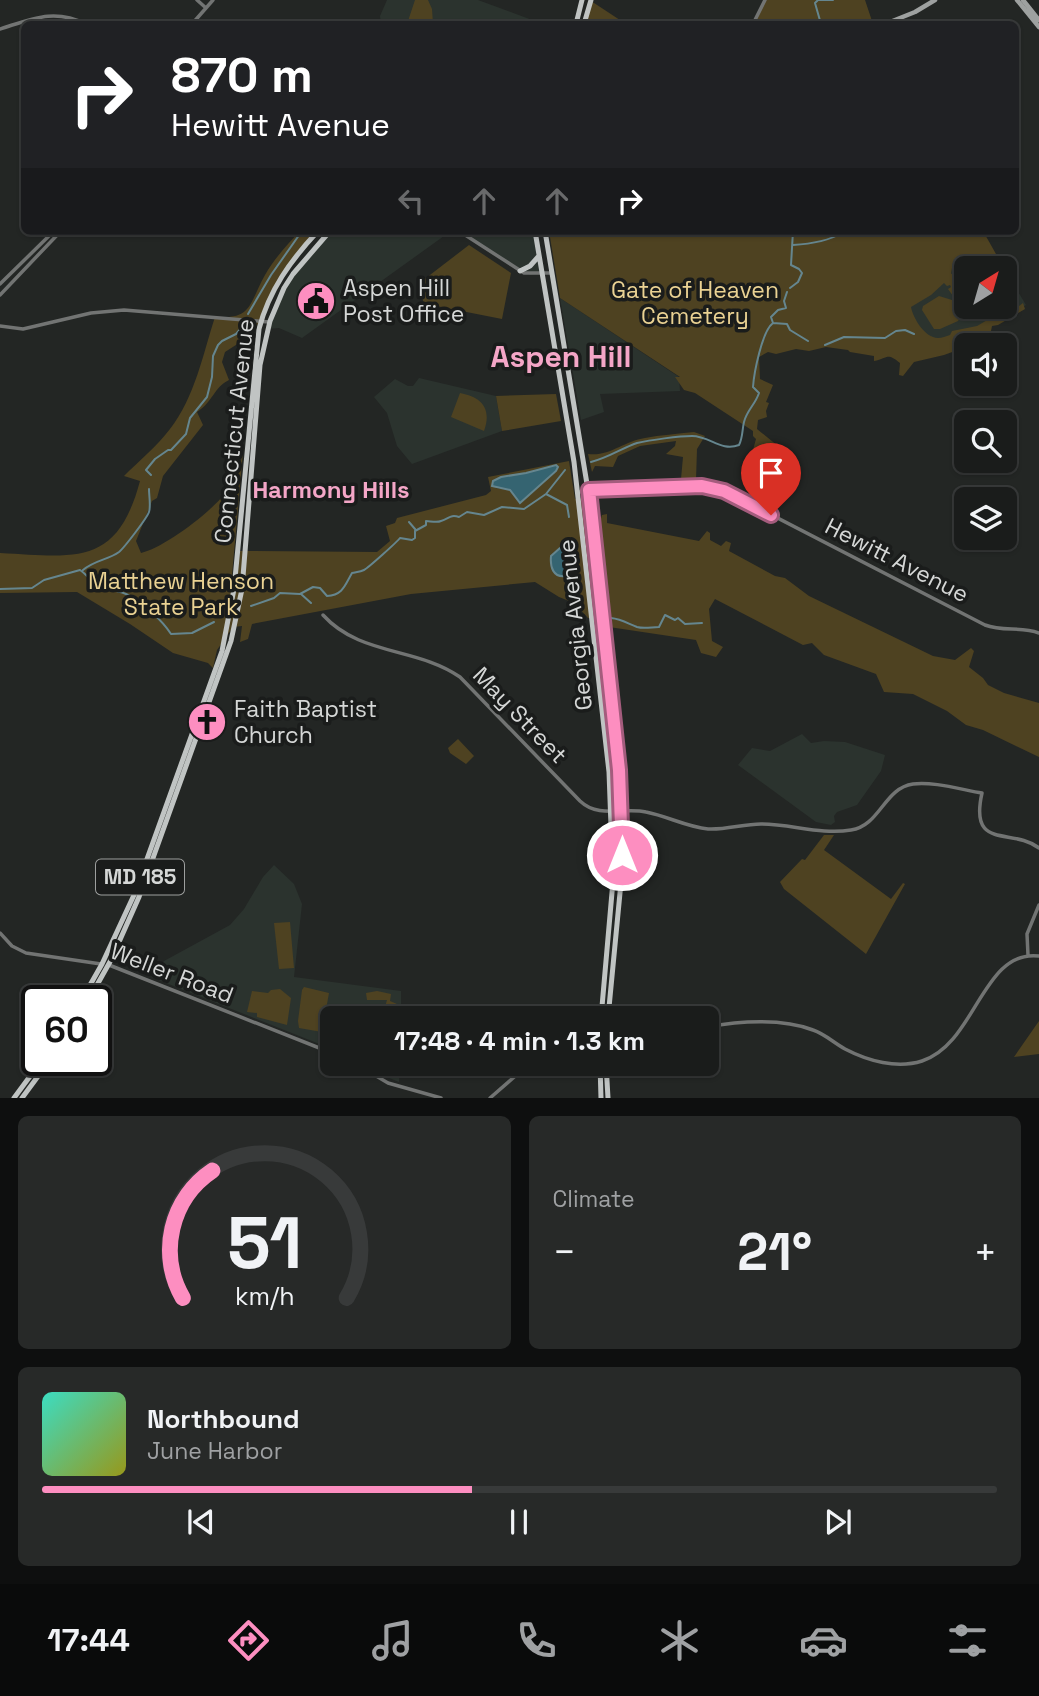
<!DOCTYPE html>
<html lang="en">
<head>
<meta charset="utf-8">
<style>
	:root { --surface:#1a1c1b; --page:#272928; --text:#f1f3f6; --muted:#9fa1a3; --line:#383a3a; --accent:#fd8ec0 }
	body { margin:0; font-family:"Space Grotesk",sans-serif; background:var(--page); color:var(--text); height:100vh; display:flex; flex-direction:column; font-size:26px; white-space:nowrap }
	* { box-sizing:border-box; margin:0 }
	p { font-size:23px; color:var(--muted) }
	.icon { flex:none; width:38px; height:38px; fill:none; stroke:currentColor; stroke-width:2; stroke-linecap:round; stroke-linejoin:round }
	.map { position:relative; height:1098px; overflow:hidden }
	.panel { display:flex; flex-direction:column; gap:18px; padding:18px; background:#0e0f0f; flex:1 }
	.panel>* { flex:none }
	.hud { position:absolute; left:21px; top:21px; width:998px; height:214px; border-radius:10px; box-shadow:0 2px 5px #0004,0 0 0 2px var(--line); background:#202124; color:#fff; overflow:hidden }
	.needle { width:46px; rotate:37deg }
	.buttons { position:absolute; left:954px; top:256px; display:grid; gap:14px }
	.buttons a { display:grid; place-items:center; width:63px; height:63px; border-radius:10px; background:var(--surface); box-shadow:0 2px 5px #0004,0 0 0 2px var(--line); font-size:35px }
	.speed { position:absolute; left:21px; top:985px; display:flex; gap:14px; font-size:35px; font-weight:700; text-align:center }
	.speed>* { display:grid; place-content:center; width:91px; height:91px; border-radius:50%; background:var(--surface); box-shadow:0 2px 5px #0004,0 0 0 2px var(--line); line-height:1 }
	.speed .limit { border:4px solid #111; border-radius:10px; background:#fff; color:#111 }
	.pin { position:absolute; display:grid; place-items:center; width:60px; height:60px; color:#fff; margin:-72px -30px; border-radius:50% 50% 50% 0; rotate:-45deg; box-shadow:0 0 7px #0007 }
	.pin .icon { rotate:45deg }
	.me { position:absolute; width:77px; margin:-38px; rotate:0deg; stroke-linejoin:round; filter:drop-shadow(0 0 5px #0008) }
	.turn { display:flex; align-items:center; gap:24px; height:147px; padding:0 35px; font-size:32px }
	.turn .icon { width:91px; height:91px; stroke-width:2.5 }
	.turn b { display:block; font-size:49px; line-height:60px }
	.lanes { display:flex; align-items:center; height:66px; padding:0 35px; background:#0003; justify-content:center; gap:35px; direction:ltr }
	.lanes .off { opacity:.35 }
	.big { font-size:52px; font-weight:600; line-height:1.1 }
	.panel .tile { flex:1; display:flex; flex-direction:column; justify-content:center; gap:10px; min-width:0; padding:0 24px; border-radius:10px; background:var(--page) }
	.panel .dial { align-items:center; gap:0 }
	.dial svg { height:182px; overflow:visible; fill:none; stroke:var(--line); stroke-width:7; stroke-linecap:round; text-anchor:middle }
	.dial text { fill:var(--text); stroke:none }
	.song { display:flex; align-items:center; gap:21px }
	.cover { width:84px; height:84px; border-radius:10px; background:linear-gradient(135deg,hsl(170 70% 55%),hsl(60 70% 35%)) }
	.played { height:7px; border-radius:4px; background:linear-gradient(90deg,var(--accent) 45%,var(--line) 45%) }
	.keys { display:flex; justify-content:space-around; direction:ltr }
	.heat { display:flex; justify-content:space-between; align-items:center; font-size:38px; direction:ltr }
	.panel .tiles { flex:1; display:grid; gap:18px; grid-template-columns:1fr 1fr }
	.tile:last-child { grid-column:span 2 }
	.trip { position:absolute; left:320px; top:1006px; width:399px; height:70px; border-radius:10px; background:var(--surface); box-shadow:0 2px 5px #0004,0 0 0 2px var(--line); font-weight:600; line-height:70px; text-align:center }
	.menu { display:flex; height:112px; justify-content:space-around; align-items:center; background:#0a0b0b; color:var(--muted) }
	.menu .icon { width:49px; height:49px }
	.menu .selected { color:var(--accent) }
	.menu b { font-size:32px; color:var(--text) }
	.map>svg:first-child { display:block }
	.built { fill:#2b332e }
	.green { fill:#4e4221; fill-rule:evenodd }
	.water { fill:#356471; stroke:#65868f; stroke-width:2 }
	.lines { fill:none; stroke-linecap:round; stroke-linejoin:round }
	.stream { stroke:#65868f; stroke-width:2 }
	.tertiary { stroke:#727473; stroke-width:3.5 }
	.secondary { stroke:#9ea1a0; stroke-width:4.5 }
	.primary { stroke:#c0c4c3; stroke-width:5 }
	.route-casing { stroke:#a45c7d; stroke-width:18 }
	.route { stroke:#fd8ec0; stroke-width:12 }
	.labels { text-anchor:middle; stroke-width:7; stroke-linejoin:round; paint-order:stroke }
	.shield { fill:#1a1c1b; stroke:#9d9f9e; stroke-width:2 }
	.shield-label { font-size:21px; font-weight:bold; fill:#d5d7d6 }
	.poi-label { font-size:23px; fill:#d5d7d6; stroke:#1a1c1b; text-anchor:start }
	.park-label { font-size:23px; fill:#ead293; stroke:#1a1c1b }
	.street-label { font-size:23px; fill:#d5d7d6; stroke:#1a1c1b }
	.neighbourhood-label { font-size:24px; font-weight:bold; fill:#f4a6c7; stroke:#1a1c1b }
	.district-label { font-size:30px; font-weight:bold; fill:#f4a6c7; stroke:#1a1c1b }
</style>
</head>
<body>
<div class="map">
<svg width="1039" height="1098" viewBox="0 0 1039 1098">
	<rect width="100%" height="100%" fill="#232624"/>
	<!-- built -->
	<path class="built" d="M387,0H478L532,20L550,24H381L380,16Z
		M330,231H451L302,338L279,328L267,329L286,285Z
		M459,231H535L541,274L530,275Z
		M988,246L1003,268H966V306H1004L1005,270L1026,305L958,346L920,344L909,306L943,274Z
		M560,298L679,377L680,391L600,394L604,412L581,420Z
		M419,378L496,396L502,431L412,464L397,446L387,413L374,397L395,379L408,386H413Z
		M802,734L811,743L824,741L845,742L885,755L881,771L857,805L837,812L834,816L835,822L831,825L816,822L738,765L752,748L770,751Z
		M274,865L294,884L302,904L294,977L401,991V1018H332V1049L151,977L164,961L230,925L244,909L263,877Z
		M365,1064H400L399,1082L382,1075Z"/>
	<!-- green -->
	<path class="green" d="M415,0H428L432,9L433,24H407Z
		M765,0H865L873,24H753Z
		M591,1L626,24H584Z
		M300,231H318L288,267L261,320L254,329L251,345L239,343L225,352L222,362L229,380C214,387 213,402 197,412L203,425L163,476L157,498L152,501L136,541L141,553C164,548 216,509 229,488C237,477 240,465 243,452L232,575L237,576L240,551L377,552L390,541L386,526L395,523L397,518L486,495L491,491L488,477L569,461L575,499L582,498L594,553L599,617L588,618L574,603L559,597L535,582L411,594L252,624L248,639L240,642L242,626L233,627L217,650L213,668L208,663L173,653L130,624L77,592L0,593V553C76,557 117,567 140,481L124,476C139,461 157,446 170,429C195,397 203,354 215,317C253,320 249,303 265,275C274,259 287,245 300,231ZM556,465L520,503L510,490L496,488L501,477L526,473Z
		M549,231H983L996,254L995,258C981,256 964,261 952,268L951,274L957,271L962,280L955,284L960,292L953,296L948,289L951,287L950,285L947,286L944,283L931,295L911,307C913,318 925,338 938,338C942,338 946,336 950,335L952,331L977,326L1001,312H1011L1023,303L1025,309L998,325L992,326L991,331L981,339L966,345V347L944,355L914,362L903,376L899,375L900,363C887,352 888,358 874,361V356L850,352L848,350L826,347L809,351L796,349L776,354L768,352L759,357L760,379L773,385L766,402L769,403L766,411L767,417L758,420L757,429L794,459L782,462L753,450L756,439L753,436V431L695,393L684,390L675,377H680L560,298Z
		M469,245L511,273L502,319L426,304L423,301L420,286L426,278Z
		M939,296L952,300L960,318L958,321L940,329H934L922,310L923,306Z
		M460,393C482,397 492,409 484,431L451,417Z
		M556,394L561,421L502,431L496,396Z
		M694,432L705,436L697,449L696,480L681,479L683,457L666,454L675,446L676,441L640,446L618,456L613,467L595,466L592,472L588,454C609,457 624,441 645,438C660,435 677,434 694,432Z
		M607,514V523L699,541L707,531L710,533V540L721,546L726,541L731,543L729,551L775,576L785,578L809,596L933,656L955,660L971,648L974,651L969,667L983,678L988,685L1004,693L1039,703V757L983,730L966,725L947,711L913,694L884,692L876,674L824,655L812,643L803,645L715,599L709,609L712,641L723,647L716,657L701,653L696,640L609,627L597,526V521H600L602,515Z
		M458,739L474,756L466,764L450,753L448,748Z
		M824,835H834L824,850L891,899L903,883L905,884L866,954L784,889L780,882L802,859L805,860Z
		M290,922L294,968L279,969L274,923Z
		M304,987L329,993L322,1032L299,1028L298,1021L302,990Z
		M280,989L291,998L287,1025L257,1017V1013L247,1012L252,991L268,993L271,990Z
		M377,991L391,994L390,1001L397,1004L392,1016L383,1012L381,1016L377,1014L379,1009L384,1010L387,1000H367L366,993Z
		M1039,1021V1054L1014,1057Z"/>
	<!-- water -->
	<path class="water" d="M556,465L558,467L556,471L520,503L510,490L492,486L493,481L501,477L526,473Z
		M560,548L567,552L564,563L566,576C553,578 550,567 551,556Z"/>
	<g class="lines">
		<!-- stream -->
		<path class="stream" d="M818,0L815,3L821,24
			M819,0H833
			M793,245C810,244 828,241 842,233L845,235L855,231
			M790,288L798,282L802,273L799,269L791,265L793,231
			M248,314L271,275L302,231
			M773,323L787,324L790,330L808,341
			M825,345L844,337L885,338L896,331L905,330L914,334
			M591,462C608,458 622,448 637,443C650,440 679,436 692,436C710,436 721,452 739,445C743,437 742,430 744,422C747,410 755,405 759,393L753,387C754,373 762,331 773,323L771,317L778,310L786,308L784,301L787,292
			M151,475L146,470L155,459L168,450H171L186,434L190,418L207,397L212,377L213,356L218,345L222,341L236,334L243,326
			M546,494L567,505L569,517
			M409,522L415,529
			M83,570C95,560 108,560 119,552C124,548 147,518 149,512C151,506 149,496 149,489
			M0,589L32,588L44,580L80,570C86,574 90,580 97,584C106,590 118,590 128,595C143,603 162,620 171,634L192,633L214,622
			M301,594L311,603
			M251,606L274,598L280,593L300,594L313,587L320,588L327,596C343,595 345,585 352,573C356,572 360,572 364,570C368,568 397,542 400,538L412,540L415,538V531L426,525V521C430,521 437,523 441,521C449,519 450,514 459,517L467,512L484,515L502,507L524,509L546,494L565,470
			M611,618C621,619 627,623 637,627C644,629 652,627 659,627L665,615L675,620L678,618L685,624L702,623"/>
		<!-- tertiary -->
		<path class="tertiary" d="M197,0L206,8
			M192,24L213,0
			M753,24L765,0
			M0,29C32,19 54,8 86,24
			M459,231L524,273H551
			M0,284L54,231
			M0,295L61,231
			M0,326L23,329L91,313L124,310L269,322
			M578,492L686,485L716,488L735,496L985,625C1003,632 1021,626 1039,633
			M323,615C360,656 417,647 460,677L580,801C599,819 624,807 646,812C667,816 687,827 708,829C726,830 743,824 761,824C791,824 821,835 851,830C880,826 884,788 913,784C932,781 963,790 982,793C969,851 1011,827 1039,848
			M0,933L12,946L26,953L101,964
			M1028,955L1027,934L1039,905
			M109,965L332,1053
			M707,1027C739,1021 782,1018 813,1030C825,1034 834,1043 845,1049C868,1061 897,1069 922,1061C976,1044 982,949 1039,956
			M356,1064L388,1083L441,1098
			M490,1098L529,1064"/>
		<!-- secondary -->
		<path class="secondary" d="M1017,0L1039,27
			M1023,0L1039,20
			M885,24L915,12L935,0"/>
		<!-- primary -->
		<path class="primary" d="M576,24L582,0
			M584,24L591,0
			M535,231L574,462L609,772L613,881L601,1018
			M545,231L588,490L619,770L622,872L608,1018
			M520,271L530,266L538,257
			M81,1001L102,964L134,895L222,651L234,589L259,329C269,290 291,260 318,231
			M88,1001L111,960L139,897L231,641L242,589L260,365L270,321L284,288L293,274L330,231
			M600,1064L601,1098
			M606,1064L608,1098
			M14,1098L42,1060
			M22,1098L50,1060"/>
	</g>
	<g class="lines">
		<!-- route casing -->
		<g class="route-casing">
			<path id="route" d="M622,855L619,770L589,490L702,486L724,491L771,515"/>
		</g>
		<!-- route -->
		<use href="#route" class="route"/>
	</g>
	<!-- icons -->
	<defs>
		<g id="civic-disc" transform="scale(2.0125)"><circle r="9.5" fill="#fd8ec0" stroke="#1a1c1b"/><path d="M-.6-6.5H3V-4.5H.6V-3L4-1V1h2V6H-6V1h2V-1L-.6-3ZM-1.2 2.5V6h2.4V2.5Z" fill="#111"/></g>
		<g id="church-disc" transform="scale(2.0125)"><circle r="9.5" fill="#fd8ec0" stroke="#1a1c1b"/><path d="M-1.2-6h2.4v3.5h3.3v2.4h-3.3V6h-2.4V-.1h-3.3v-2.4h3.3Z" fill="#111"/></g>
	</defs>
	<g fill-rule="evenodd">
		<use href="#civic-disc" x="316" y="301"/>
		<use href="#church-disc" x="207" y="722"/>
	</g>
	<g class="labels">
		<!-- shield labels -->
		<rect class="shield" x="96" y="859.5" width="88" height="35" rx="5"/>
		<g class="shield-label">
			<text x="140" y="884">MD 185</text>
		</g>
		<!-- poi labels -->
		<g class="poi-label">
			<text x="343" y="296">Aspen Hill<tspan x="343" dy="26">Post Office</tspan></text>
			<text x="234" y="717">Faith Baptist<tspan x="234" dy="26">Church</tspan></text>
		</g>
		<!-- park labels -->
		<g class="park-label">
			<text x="695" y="298">Gate of Heaven<tspan x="695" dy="26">Cemetery</tspan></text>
			<text x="181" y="589">Matthew Henson<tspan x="181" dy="26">State Park</tspan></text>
		</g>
		<!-- street labels -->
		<g class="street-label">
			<text transform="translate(234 431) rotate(-84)" y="8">Connecticut Avenue</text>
			<text transform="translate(897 560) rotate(27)" y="8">Hewitt Avenue</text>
			<text transform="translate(575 625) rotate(-96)" y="8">Georgia Avenue</text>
			<text transform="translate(520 715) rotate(46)" y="8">May Street</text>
			<text transform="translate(172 973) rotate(21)" y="8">Weller Road</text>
		</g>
		<!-- neighbourhood labels -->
		<g class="neighbourhood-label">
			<text x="331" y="498">Harmony Hills</text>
		</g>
		<!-- district labels -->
		<g class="district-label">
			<text x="561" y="367">Aspen Hill</text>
		</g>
	</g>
</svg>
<div class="buttons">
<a><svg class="needle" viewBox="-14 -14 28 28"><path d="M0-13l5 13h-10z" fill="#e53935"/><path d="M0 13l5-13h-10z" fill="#9fa1a3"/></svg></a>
<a><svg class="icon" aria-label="sound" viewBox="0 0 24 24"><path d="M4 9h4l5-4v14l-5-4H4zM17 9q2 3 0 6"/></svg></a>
<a><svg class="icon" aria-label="search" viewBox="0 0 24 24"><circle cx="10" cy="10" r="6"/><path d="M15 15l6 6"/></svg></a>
<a><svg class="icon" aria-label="layers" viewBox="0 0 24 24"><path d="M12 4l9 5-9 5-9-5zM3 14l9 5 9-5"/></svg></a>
</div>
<div class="speed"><div class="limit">60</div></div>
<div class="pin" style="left:771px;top:515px;background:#d93025"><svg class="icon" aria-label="arrive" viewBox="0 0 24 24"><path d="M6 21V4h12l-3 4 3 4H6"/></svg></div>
<svg class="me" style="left:622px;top:855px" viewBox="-20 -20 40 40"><circle r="17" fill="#fd8ec0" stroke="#fff" stroke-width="3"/><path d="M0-11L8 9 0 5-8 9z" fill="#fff"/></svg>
<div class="trip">17:48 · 4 min · 1.3 km</div>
<div class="hud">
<div class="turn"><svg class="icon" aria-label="right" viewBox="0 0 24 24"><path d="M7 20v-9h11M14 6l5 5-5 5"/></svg><div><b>870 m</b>Hewitt Avenue</div></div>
<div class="lanes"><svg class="icon off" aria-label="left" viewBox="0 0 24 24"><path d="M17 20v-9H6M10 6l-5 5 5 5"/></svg><svg class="icon off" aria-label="ahead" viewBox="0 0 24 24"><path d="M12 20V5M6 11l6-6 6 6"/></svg><svg class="icon off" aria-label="ahead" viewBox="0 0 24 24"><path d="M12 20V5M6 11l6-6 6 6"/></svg><svg class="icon" aria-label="right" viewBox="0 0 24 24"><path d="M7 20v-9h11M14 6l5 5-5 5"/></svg></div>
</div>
</div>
<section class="panel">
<div class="tiles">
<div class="tile dial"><svg viewBox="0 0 100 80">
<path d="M14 69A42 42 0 1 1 86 69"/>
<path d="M14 69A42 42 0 0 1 27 13" stroke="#fd8ec0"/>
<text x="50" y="56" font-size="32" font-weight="700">51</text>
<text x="50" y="72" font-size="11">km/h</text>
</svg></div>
<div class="tile"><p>Climate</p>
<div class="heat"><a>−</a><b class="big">21°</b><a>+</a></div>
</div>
<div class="tile">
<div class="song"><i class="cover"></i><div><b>Northbound</b><p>June Harbor</p></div></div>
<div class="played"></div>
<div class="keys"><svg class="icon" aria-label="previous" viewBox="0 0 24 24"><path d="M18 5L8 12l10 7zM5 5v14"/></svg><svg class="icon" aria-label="pause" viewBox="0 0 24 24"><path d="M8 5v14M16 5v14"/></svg><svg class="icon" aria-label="next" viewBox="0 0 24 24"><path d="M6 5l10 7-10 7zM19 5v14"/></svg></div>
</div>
</div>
</section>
<nav class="menu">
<b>17:44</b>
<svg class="icon selected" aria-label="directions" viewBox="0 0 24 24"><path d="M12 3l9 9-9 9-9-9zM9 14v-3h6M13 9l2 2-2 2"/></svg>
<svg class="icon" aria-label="music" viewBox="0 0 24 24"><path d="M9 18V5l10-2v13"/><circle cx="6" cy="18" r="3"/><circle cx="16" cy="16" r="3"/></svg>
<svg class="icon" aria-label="phone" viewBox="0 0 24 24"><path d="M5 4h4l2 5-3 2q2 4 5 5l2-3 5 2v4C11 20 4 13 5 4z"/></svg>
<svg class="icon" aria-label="climate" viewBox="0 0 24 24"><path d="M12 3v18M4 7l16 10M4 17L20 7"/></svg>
<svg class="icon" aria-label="car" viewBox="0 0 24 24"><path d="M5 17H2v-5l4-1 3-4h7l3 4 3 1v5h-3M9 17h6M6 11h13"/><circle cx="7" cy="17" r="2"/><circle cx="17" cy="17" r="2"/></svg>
<svg class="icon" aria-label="filters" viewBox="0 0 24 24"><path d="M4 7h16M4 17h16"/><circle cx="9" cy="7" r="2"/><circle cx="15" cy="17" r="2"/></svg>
</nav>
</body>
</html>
